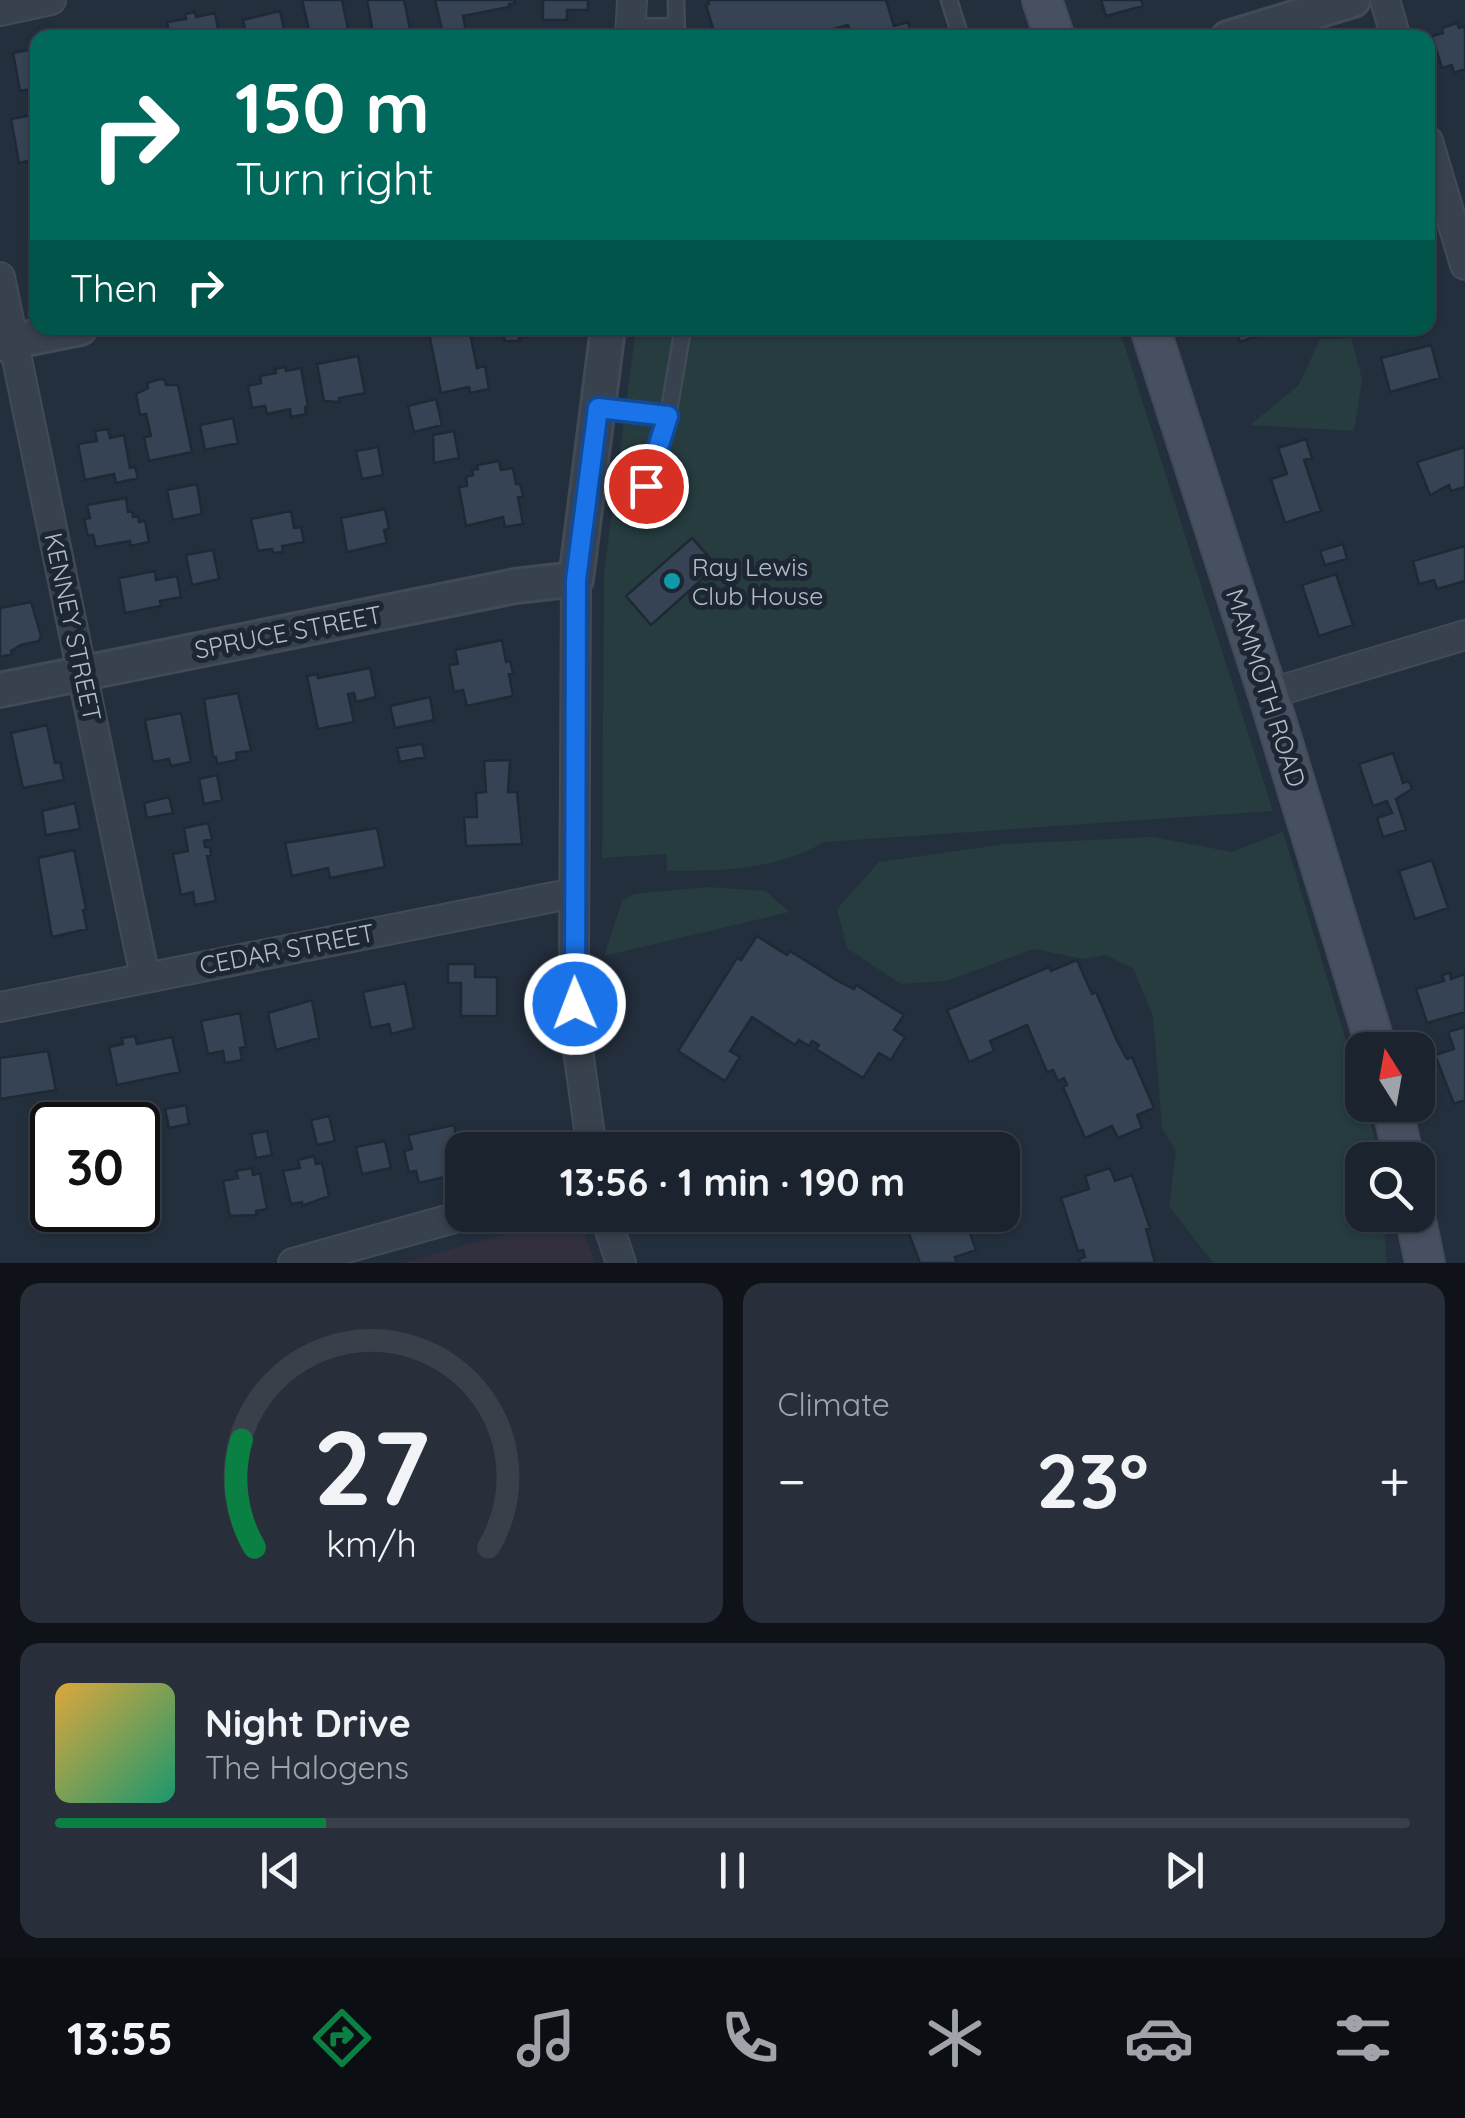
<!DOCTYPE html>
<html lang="en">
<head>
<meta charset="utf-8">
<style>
	:root { --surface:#1b232e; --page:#282f3a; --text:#f1f3f6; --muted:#a0a4aa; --line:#39404a; --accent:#0b8043 }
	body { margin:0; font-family:Quicksand,sans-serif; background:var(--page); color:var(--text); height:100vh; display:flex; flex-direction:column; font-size:38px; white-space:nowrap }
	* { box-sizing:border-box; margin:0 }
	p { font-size:32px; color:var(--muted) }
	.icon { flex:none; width:55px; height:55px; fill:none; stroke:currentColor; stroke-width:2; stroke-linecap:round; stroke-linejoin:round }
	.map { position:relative; height:1263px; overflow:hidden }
	.sheet { display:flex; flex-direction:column; gap:20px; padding:20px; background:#0f1319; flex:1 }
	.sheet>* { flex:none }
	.guide { position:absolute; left:30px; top:30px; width:1405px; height:305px; border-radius:20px; box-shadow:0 2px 8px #0004,0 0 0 2px var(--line); background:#00695c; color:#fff; overflow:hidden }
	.needle { width:65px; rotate:349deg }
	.tools { position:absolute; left:1345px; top:1032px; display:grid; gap:20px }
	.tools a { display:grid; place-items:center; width:90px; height:90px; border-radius:20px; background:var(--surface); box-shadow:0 2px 8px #0004,0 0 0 2px var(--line); font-size:50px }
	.speed { position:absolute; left:30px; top:1102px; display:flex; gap:20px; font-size:50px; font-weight:700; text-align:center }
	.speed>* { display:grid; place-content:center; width:130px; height:130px; border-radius:50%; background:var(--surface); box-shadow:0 2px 8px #0004,0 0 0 2px var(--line); line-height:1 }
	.speed .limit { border:5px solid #111; border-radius:15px; background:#fff; color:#111 }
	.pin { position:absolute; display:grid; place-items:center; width:85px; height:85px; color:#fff; margin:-42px; border:5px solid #fff; border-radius:50%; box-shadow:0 2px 10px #0007 }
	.me { position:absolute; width:110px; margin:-55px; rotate:359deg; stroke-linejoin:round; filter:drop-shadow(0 0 8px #0008) }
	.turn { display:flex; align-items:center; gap:35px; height:210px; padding:0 40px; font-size:45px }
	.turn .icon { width:130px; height:130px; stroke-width:2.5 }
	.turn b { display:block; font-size:70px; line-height:85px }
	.then { display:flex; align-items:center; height:95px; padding:0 40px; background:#0003; gap:20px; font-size:38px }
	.big { font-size:75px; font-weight:700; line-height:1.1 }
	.sheet .card { flex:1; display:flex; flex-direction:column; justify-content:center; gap:15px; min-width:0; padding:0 35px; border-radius:20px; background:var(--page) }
	.sheet .dial { align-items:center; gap:0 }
	.dial svg { height:260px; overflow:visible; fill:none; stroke:var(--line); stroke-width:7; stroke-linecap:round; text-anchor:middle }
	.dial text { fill:var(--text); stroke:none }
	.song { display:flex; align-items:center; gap:30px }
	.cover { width:120px; height:120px; border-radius:15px; background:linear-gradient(135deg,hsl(40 70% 55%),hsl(160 70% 35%)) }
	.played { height:10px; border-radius:5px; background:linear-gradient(90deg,var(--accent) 20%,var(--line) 20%) }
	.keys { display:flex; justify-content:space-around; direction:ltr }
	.heat { display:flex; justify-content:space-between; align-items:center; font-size:55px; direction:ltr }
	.sheet .tiles { flex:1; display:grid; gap:20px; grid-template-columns:1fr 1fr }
	.card:last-child { grid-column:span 2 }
	.trip { position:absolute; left:445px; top:1132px; width:575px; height:100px; border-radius:20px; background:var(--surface); box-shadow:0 2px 8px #0004,0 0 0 2px var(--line); font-weight:700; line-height:100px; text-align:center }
	.menu { display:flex; height:160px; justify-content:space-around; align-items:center; background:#0b0e12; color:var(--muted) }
	.menu .icon { width:70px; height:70px }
	.menu .current { color:var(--accent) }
	.menu b { font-size:45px; color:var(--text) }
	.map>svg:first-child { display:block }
	.medical { fill:#32303f }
	.green { fill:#263c3f }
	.building { fill:#364354; stroke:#1f2835; stroke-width:2.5 }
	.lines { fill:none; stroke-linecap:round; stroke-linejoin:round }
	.service-casing { stroke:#414a57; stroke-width:19 }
	.minor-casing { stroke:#414a57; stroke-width:32 }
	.tertiary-casing { stroke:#414a57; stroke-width:38 }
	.secondary-casing { stroke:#414a57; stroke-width:42 }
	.service { stroke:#38414e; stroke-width:14 }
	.minor { stroke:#38414e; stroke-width:28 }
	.tertiary { stroke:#38414e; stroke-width:32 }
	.secondary { stroke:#465061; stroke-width:38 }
	.route-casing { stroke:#114b97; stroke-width:25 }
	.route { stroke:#1a73e8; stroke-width:18 }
	.culture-dot { fill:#0f9aa8; stroke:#1d2633; stroke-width:4 }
	.labels { text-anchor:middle; stroke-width:10; stroke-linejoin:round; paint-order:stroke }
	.poi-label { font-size:25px; fill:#b4bcc9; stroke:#1d2633; text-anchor:start }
	.street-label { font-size:25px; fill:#b4bcc9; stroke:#1d2633 }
</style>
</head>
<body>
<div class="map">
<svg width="1465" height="1263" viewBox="0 0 1465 1263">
	<rect width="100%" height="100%" fill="#242f3e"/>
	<!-- medical -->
	<path class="medical" d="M571,1215H577L595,1263H403Z"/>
	<!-- green -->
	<path class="green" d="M636,328H1119L1273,811L825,842C775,870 723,871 667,871L666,854L602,858L604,574Z
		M1351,338L1362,379L1354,431L1250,425L1299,385L1320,339Z
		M1283,832L1362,1094V1105H1366L1380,1160H1362V1215H1383L1387,1263H1213L1169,1206L1176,1151L1162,1128L1153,1016L1133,968L1105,955L1084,959L1034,949L946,981L901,984L847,948L837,909L879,862L1006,844L1153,837L1232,852Z
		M707,887L766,891L789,912L604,956L622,901L634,894Z"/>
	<!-- building -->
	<path class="building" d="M302,0H342L350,38H311Z
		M367,0H404L412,38H374Z
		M435,0H514L515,3L509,4V7L463,16L467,35L444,38Z
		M543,0H588V10H567V20H543Z
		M708,0H886L894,26L908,22L912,38H848L852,36L848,25L801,38H719L717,32H714L706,5L709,4Z
		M1101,0H1141L1143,6L1106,16Z
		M280,11L286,38H247L243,20Z
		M195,12L196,17L215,13L220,38H170L167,22L186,19L185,14Z
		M1457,23L1459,28L1465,26V69L1454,73L1452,65L1442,68L1432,36L1443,33L1442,28Z
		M38,48V88L20,91L13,53Z
		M38,114V159L19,163L11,119Z
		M428,328H469L477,368L485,366L489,389L470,393L469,387L441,393Z
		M502,328H531L532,335L519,338L520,341H505Z
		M1235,328H1268L1269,332L1240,342Z
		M1431,345L1440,378L1390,392L1381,358Z
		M358,356L365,393L339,398V402L324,401L317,364Z
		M285,367L286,371L301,368L308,406L305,407L306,414L291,417L290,409L267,414L265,406L252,408L248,386L261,383L260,376L276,373L275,369Z
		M160,379L165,380L166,385H178L192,452L149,461L144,437L151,436L146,414L140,415L136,394L148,388L147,383Z
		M436,399L442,425L414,432L408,406Z
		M233,418L238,443L205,450L200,425Z
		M108,429L110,438L124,435L130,468L135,467L138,478L116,483L114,474L85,480L78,444L97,441L95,431Z
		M454,431L459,458L434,463L433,435Z
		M1306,439L1312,458L1304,460L1321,511L1285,523L1271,479L1287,474L1278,448Z
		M378,447L383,475L362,479L356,451Z
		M1465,447V487L1451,491L1449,485L1430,495L1417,462Z
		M499,461L501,470L513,468L516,484H520L523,496L518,497L523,524L505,527L503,517L466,526L459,487L467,486L466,477L473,475L472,470L478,469L477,465Z
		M197,484L202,514L173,520L167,490Z
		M126,498L128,512L132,511L133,517L138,516L139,522L145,521L149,542L131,546L130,541L96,547L93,535L88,536L84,519L90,518L87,505Z
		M385,509L389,529L384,530L387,543L347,552L341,518Z
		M291,511L294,528L301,527L304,542L282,546L283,552L273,553L272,549L258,551L251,519Z
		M692,538L717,566L651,625L626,596Z
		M1343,544L1347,559L1325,565L1320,551Z
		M1465,546V581L1437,589L1434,580L1419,584L1413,561Z
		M213,550L219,579L192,585L186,555Z
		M155,571L156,580L177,576L181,597L160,601L161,606L125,613L119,578Z
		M1336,574L1353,625L1319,636L1302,585Z
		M31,602L41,636L39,641L21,645L11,651L12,654L0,657V608Z
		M502,640L506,662L510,661L513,673L509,674L513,696L467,706L463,690L454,692L449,665L458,664L455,650Z
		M370,668L376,697L356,702L354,693L348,694L354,722L318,729L307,676L317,674L318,678Z
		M238,693L251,750L236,753L237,760L217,764L216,757H213L204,699Z
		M430,697L434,720L395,728L390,706Z
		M181,713L191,762L171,766L169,759L153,762L145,720Z
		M47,725L55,763L60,762L64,780L23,788L11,733Z
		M422,744L425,757L400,762L397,748Z
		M1393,753L1403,783L1409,781L1412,789L1396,799L1406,830L1383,837L1377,818L1392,813L1387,801L1373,806L1359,764Z
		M510,760L508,792H517L522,844L466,846L464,817H477L476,793L486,792L484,761Z
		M217,775L222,800L204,804L199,779Z
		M169,797L173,813L147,818L144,803Z
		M75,803L80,829L46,835L42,811Z
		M208,823L212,839L204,841L205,847H210L211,855L207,856L216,901L195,905L193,892L181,895L173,854L188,851L184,828Z
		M377,828L385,867L330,878L328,868L292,876L285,843Z
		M74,850L86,909L83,910L87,929L52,937L38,858Z
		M1432,860L1448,908L1415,919L1399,871Z
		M757,936L787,955L790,951L836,980L854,989L856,985L904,1015L894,1030L905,1037L891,1060L879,1053L863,1078L816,1049L819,1045L812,1041L809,1046L799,1040L795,1045L752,1017L730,1051L740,1057L725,1081L678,1051L737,958L741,960Z
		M1077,960L1092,994L1096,992L1117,1041L1127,1059L1132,1057L1154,1108L1137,1115L1142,1128L1118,1138L1112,1126L1085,1138L1063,1087L1067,1085L1064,1078L1058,1081L1053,1070L1047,1072L1027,1025L990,1041L994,1051L969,1062L947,1010L1049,967L1051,971Z
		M448,964H475V977H497V1016H461V983H448Z
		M1450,973L1451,979L1465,974V1012L1427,1023L1416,989L1444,981L1442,975Z
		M405,983L414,1028L391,1034L389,1024L371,1028L363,992Z
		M312,1000L319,1038L276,1050L268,1013Z
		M240,1013L246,1047L240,1048L242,1060L225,1063L223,1051L208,1054L201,1021Z
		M1465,1027V1100L1454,1104L1435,1055L1454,1049L1448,1032Z
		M135,1036L137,1044L172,1037L180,1072L117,1085L109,1047L123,1044L122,1038Z
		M48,1051L56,1090L0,1099V1058Z
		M186,1105L189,1124L169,1128L165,1109Z
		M329,1116L335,1141L317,1145L311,1120Z
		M454,1125L457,1141L461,1139L464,1150L462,1173L419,1183L416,1171L409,1172L404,1151L412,1149L408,1135Z
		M267,1131L272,1155L256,1158L251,1134Z
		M385,1141L391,1168L362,1174L356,1147Z
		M314,1156L316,1164L322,1163L329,1196L302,1206V1202L291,1204L283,1171L300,1168L298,1160Z
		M252,1168L253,1175L260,1173L267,1209L256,1211L257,1215L230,1216L223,1181L238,1178L236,1171Z
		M1110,1168L1115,1181L1132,1175L1150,1228L1146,1229L1155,1263H1080L1079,1259L1085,1257L1083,1250L1078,1251L1061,1198L1089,1189L1085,1176Z
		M902,1215H949L952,1225L965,1220L976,1250L955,1257L957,1263H920Z"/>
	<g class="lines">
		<!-- service casing -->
		<g class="service-casing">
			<path id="service" d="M676,0L677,38
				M949,0L961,38
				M631,27L675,26
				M598,408L668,416L683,328
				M646,486L668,416"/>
		</g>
		<!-- minor casing -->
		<g class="minor-casing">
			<path id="minor" d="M1385,0L1396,38
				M0,11L51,0
				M630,38L632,0
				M1428,141L1465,265
				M0,277L145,977
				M576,579L574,972L576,1036L592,1150
				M1268,694L1465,635
				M0,1007L574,893
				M605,1215L621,1263
				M293,1263L465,1215"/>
		</g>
		<!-- tertiary casing -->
		<g class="tertiary-casing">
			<path id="tertiary" d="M1228,38L1353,0
				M0,344L80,328
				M0,690L515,586L576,579L608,328"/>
		</g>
		<!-- secondary casing -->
		<g class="secondary-casing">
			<path id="secondary" d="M1042,0L1055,38
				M1150,328L1268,694L1377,1050
				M1392,1105L1404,1160
				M1415,1215L1425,1263"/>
		</g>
		<!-- service -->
		<use href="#service" class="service"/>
		<!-- minor -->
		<use href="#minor" class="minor"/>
		<!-- tertiary -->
		<use href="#tertiary" class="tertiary"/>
		<!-- secondary -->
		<use href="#secondary" class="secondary"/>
	</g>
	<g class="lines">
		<!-- route casing -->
		<g class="route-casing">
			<path id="route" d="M575,1004L576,580L598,408L668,416L646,486"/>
		</g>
		<!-- route -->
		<use href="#route" class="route"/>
	</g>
	<!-- markers -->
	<circle class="culture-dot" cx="672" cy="581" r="10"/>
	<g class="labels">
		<!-- poi labels -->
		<g class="poi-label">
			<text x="692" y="576">Ray Lewis<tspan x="692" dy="29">Club House</tspan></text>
		</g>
		<!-- street labels -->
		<g class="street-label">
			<text transform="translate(73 627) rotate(78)" y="9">KENNEY STREET</text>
			<text transform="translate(288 632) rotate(-11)" y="9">SPRUCE STREET</text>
			<text transform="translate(1266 688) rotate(72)" y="9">MAMMOTH ROAD</text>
			<text transform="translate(287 949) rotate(-11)" y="9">CEDAR STREET</text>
		</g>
	</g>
</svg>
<div class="tools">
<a><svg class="needle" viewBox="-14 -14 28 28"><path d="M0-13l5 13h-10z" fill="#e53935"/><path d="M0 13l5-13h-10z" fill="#a0a4aa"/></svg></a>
<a><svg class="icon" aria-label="search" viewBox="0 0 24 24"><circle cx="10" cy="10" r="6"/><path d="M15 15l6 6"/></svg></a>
</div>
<div class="speed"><div class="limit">30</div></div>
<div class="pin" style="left:646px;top:486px;background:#d93025"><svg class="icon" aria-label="arrive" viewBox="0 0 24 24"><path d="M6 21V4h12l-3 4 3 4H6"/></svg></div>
<svg class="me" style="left:575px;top:1004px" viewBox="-20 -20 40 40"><circle r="17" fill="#1a73e8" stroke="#fff" stroke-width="3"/><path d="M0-11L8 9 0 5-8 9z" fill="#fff"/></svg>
<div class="trip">13:56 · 1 min · 190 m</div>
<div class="guide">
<div class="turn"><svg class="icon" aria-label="right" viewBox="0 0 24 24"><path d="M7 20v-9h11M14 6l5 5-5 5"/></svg><div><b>150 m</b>Turn right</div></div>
<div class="then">Then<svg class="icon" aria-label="right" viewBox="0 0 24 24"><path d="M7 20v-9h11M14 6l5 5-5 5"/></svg></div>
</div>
</div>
<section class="sheet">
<div class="tiles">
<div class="card dial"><svg viewBox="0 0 100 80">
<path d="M14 69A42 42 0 1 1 86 69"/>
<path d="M14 69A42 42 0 0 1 10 36" stroke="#0b8043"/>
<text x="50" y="56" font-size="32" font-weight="700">27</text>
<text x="50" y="72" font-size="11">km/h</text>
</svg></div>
<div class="card"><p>Climate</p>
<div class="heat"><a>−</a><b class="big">23°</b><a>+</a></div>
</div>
<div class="card">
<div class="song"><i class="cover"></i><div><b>Night Drive</b><p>The Halogens</p></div></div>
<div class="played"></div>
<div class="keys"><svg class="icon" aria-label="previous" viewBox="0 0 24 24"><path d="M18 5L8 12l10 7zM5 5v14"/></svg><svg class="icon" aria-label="pause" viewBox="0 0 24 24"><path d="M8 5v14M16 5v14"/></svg><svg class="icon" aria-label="next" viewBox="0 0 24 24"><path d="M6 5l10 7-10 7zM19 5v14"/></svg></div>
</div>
</div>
</section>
<nav class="menu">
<b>13:55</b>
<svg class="icon current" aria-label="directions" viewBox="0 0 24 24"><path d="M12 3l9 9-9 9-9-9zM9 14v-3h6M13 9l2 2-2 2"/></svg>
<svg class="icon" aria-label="music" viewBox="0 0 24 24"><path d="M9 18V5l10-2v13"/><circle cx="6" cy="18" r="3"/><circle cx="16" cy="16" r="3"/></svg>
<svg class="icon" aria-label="phone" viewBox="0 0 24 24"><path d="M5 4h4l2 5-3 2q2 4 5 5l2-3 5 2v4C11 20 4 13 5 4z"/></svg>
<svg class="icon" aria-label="climate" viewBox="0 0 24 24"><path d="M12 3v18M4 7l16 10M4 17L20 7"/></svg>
<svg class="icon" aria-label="car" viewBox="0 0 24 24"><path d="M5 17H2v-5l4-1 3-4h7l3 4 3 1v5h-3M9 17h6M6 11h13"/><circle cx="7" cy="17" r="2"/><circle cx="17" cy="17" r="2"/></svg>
<svg class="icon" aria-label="filters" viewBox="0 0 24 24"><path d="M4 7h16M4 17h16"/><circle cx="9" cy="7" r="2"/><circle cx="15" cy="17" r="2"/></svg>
</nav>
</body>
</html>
